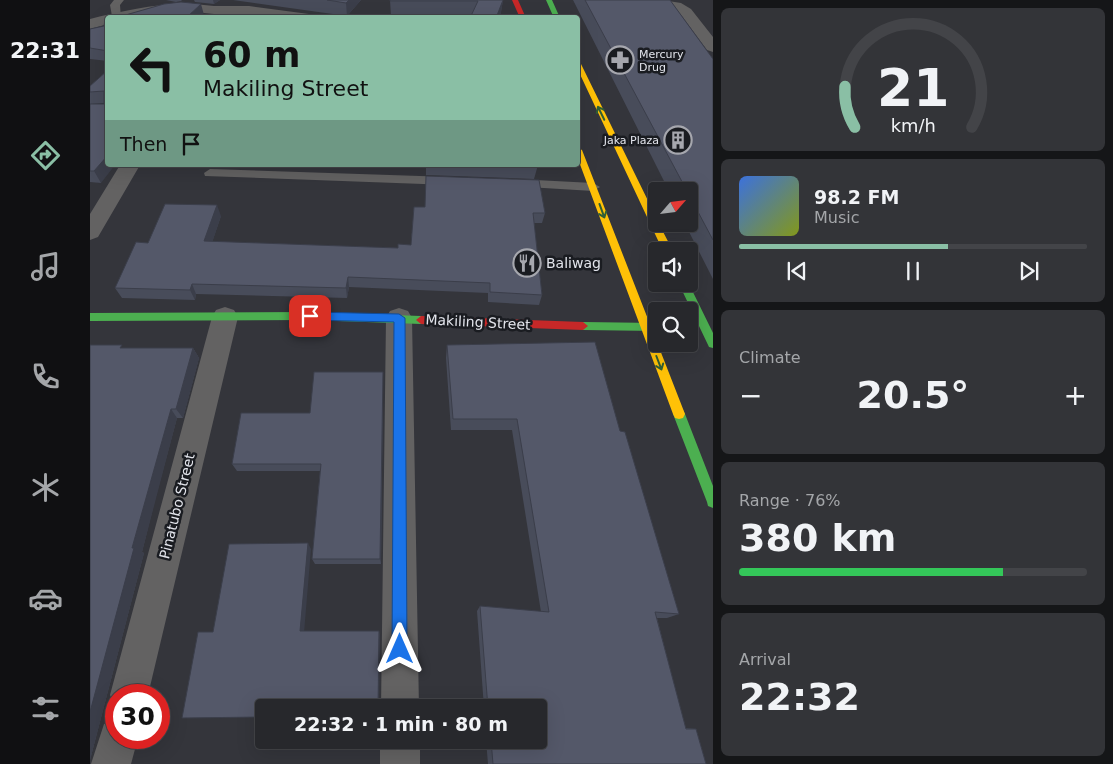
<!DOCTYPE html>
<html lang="en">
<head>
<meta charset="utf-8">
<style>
	:root { --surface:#27282c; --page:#333438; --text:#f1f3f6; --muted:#a4a6a9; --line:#434448; --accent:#8abfa5 }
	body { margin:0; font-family:"DejaVu Sans",sans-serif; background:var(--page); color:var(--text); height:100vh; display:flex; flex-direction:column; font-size:19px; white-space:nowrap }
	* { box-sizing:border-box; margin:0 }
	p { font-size:16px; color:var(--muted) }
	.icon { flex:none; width:28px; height:28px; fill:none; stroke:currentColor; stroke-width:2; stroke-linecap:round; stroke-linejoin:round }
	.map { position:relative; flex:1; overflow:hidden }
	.drawer { display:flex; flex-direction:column; gap:8px; padding:8px; background:#151618; width:400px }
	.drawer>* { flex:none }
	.banner { position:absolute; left:15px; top:15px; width:475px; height:152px; border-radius:5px; box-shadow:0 5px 20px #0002,0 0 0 1px var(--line); background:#8abfa5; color:#111; overflow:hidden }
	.needle { width:32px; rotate:62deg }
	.controls { position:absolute; left:558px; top:182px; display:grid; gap:10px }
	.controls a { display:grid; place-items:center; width:50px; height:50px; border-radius:5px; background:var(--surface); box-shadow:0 5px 20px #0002,0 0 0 1px var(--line); font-size:25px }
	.speed { position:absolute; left:15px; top:684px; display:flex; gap:10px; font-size:25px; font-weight:700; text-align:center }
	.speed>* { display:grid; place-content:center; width:65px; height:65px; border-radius:50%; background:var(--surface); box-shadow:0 5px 20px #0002,0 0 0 1px var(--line); line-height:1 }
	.speed .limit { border:8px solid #d22; background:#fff; color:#111 }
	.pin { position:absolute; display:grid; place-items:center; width:42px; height:42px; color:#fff; margin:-21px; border-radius:10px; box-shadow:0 2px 8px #0006 }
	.me { position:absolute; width:55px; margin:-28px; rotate:0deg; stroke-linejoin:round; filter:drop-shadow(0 0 4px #0008) }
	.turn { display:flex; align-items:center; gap:18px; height:105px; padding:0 15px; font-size:22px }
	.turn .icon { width:65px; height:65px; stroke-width:2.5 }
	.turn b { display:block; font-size:35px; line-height:42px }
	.then { display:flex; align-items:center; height:48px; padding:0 15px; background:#0003; gap:10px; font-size:19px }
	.big { font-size:38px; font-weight:600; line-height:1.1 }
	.drawer .card { flex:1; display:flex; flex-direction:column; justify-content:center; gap:8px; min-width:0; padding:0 18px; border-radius:8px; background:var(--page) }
	.drawer .dial { align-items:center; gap:0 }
	.dial svg { height:130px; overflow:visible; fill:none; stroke:var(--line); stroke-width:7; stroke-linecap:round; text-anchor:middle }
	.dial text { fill:var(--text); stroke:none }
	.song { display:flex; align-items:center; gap:15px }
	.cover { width:60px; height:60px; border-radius:8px; background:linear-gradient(135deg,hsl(220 70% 55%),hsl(70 70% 35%)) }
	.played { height:5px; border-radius:2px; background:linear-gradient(90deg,var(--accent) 60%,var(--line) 60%) }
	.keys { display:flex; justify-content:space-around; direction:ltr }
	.heat { display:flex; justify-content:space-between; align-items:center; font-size:28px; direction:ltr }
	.charge { height:8px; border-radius:4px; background:linear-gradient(90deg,#34c759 76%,var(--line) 0) }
	.trip { position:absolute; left:165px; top:699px; width:292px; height:50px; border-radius:5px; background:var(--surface); box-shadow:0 5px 20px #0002,0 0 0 1px var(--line); font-weight:600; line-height:50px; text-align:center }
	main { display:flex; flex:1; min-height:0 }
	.tab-bar { display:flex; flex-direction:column; width:90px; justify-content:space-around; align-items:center; background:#101012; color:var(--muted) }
	.tab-bar .icon { width:35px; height:35px }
	.tab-bar .active { color:var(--accent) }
	.tab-bar b { font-size:22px; color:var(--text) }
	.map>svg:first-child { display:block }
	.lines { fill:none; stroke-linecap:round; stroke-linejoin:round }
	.lane { fill:#636262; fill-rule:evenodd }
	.street { fill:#636262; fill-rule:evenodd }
	.fast { fill:#4caf50; fill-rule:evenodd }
	.slow { fill:#ffc107; fill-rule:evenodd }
	.jam { fill:#c62828; fill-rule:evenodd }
	.wall { fill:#484c5a }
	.shaded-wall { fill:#3b3e4a }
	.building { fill:#545869; stroke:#3b3e4a }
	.oneway { stroke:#305e36 }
	.route { fill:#1a73e8; stroke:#114b97 }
	.labels { text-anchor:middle; stroke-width:5; stroke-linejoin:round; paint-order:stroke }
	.far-poi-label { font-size:11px; fill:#e3e5ec; stroke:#1a1c21; text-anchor:start }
	.poi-label { font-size:14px; fill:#e3e5ec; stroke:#1a1c21; text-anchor:start }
	.street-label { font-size:14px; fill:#e3e5ec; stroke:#1a1c21 }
</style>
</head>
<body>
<main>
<nav class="tab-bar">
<b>22:31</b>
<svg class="icon active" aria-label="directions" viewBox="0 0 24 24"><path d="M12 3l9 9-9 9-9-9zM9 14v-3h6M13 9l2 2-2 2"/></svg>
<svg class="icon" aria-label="music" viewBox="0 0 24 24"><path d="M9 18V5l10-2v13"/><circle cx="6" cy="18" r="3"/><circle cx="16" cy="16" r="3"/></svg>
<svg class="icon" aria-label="phone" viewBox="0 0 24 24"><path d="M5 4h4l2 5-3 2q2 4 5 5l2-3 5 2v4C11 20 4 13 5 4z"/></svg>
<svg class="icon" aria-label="climate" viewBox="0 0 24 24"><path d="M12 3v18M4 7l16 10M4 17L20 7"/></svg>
<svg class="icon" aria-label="car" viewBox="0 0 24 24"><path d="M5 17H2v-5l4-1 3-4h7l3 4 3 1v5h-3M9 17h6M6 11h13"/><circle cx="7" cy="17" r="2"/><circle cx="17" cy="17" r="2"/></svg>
<svg class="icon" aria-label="filters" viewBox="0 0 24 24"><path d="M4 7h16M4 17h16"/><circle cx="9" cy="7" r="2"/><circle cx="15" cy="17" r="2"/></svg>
</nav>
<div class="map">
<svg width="623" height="764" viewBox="0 0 623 764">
	<rect width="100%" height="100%" fill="#34353b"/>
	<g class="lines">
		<!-- lane -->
		<path class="lane" d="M24,0H34L30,5L31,18L22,16L20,5Z
			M120,169L360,177L367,181L360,185L115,176L114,173Z
			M426,179L503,183L510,187L503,191L421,186L419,183L421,180Z"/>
		<!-- street -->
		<path class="street" d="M529,0H572L591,3L601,9L623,37V52L617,50L591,15L582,10L536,4L531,3Z
			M94,3L124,6H159L219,14L226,18H182L159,14H124L94,11L47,18H18V24L0,29V19C31,11 62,5 94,3Z
			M30,165H50L8,237L0,240V214Z
			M135,307L144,310L148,317L58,695H26V709L20,695L122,317L126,310Z
			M309,308L318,311L322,318L329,708H291L296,318L300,311Z
			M26,719V738H48L41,764H1L14,724Z
			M290,740H330V764H290Z"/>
		<!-- fast -->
		<path class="fast" d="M456,0H462L470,18H464Z
			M589,284H599L623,333V348L619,347Z
			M220,312L331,316L336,320L331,324L220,320L0,321V313Z
			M493,322L566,323V331L493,330L488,326Z
			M589,409L593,410L595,414L623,486V508L618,506L617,502L583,414L585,410Z"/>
		<!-- slow -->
		<path class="slow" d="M488,62L491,64L566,217V224H569L583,251H573L488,70Z
			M488,148L492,150L595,414L593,418L589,419L585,418L583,414L488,159Z"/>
		<!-- jam -->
		<path class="jam" d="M422,0H428L436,18H430Z
			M331,316L493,322L498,326L493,330L331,324L326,320Z"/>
	</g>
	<!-- wall -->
	<path class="wall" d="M76,0H92L91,1L86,2Z
		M104,0H130L124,4L105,2Z
		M143,0H271L257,16Z
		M300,0H413L410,18H380L381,16H301Z
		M483,0H580L623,59V279L595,224H599V191H579Z
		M18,20V61L0,59V29L14,26Z
		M18,70L11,183L0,182V104H14V103L0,104V86Z
		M336,165H448L444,179L336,175Z
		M324,207L455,213L452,223H444L452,295L449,305L398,302V293L259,287L257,298L106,294L105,300L32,298L25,288L58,243L131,216L122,242L308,248L321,245Z
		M357,345L530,431L589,614L577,618H567L595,728L606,729L616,764H398L396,740H449V708H394L387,611L390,606L451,612L422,430H361L356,358Z
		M34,348H103L109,358L93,418H87L65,500L52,552L54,553L0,760Z
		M293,381L291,564H225L222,559L230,471H147L142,464L220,413Z"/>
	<!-- shaded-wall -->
	<path class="shaded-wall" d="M123,0H130L124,4Z
		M259,0H271L257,16L256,3Z
		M413,0L410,18H406Z
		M111,4L114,15L112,18H96Z
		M18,155V165H25L11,183L4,171Z
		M127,205L131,216L119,252L114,241Z
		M258,277L259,287L257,298L256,288Z
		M102,284L106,294L105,300L100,290Z
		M103,348L109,358L93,418L86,409Z
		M293,372V381L291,564L290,559Z
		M81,409L87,418L52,552L54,553L0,760V712L42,548Z
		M218,543L221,549L214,633L210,631Z
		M289,631L290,634L289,708H288Z"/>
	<!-- building -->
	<path class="building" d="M237,0H259L256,3Z
		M300,0H413L406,18H380L388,1H300Z
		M495,0H580L623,59V240L599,195V191H597Z
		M91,2L111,4L96,18H25L74,4Z
		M15,20H18V51L0,48V29L14,26Z
		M18,70V155L4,171H0V104H14V91L0,92V86Z
		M336,176L449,180L455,213H443L452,295L400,292V283L258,277L256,288L102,284L100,290L25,288L46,242L58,243L75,204L127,205L114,241L308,248V244L321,245L324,207H335Z
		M505,342L530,431L535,432L589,614L565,612L596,729H606L616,764H403L401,740H449V708H398L390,606L459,612L427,419H363L357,345Z
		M0,345H32L30,348H103L86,409H81L42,548H44L0,712Z
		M224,372H293L290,559H222L231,464H142L151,413H220Z
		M218,543L210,631H289L288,708H174V717L92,718L108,632H123L139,544Z"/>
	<!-- one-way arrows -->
	<defs><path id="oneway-shaft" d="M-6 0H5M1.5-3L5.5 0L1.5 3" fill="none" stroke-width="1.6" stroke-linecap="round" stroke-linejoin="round" transform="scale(1.25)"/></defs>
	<g class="oneway">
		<use href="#oneway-shaft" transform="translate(511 113) rotate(-116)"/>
		<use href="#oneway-shaft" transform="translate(512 211) rotate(70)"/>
		<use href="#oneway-shaft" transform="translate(569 363) rotate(69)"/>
	</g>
	<!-- route -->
	<path class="route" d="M220,312L309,314L315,318L317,649L315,655L310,657L304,655L302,649L304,322L220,320L215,316Z"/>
	<!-- icons -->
	<defs>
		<g id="pharmacy-ring" transform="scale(1.4375)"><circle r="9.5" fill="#1a1c21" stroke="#a6a7ae" stroke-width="1.5"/><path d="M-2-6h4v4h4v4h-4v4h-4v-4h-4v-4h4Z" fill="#a6a7ae"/></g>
		<g id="building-ring" transform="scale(1.4375)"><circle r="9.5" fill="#1a1c21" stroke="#a6a7ae" stroke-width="1.5"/><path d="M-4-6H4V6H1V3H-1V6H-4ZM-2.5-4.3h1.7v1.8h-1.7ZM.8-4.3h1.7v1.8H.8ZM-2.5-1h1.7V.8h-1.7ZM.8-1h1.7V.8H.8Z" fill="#a6a7ae"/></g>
		<g id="restaurant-ring" transform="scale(1.4375)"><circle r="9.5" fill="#1a1c21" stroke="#a6a7ae" stroke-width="1.5"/><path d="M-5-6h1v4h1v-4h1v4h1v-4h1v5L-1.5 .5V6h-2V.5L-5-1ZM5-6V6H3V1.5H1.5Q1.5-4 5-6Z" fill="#a6a7ae"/></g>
	</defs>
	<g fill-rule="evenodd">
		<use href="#pharmacy-ring" x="530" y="60"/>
		<use href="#building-ring" x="588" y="140"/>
		<use href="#restaurant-ring" x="437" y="263"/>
	</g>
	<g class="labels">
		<!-- far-poi labels -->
		<g class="far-poi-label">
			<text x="549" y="58">Mercury<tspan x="549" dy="13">Drug</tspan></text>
			<text x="569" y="144" text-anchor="end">Jaka Plaza</text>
		</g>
		<!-- poi labels -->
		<g class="poi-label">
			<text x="456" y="268">Baliwag</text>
		</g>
		<!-- street labels -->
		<g class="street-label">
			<text transform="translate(388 322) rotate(3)" y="5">Makiling Street</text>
			<text transform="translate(87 506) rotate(-76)" y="5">Pinatubo Street</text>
		</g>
	</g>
</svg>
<div class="controls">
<a><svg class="needle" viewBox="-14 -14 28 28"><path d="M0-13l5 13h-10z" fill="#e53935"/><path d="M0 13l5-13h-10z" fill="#a4a6a9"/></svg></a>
<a><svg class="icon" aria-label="sound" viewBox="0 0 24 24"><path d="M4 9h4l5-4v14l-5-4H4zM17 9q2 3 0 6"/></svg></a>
<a><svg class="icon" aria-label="search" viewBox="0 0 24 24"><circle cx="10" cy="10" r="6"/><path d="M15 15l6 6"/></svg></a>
</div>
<div class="speed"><div class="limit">30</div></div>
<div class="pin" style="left:220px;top:316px;background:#d93025"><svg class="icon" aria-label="arrive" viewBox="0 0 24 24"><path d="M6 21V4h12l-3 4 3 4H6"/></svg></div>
<svg class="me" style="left:310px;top:649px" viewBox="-20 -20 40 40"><path d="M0-17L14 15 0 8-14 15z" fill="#1a73e8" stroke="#fff" stroke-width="4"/></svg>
<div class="trip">22:32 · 1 min · 80 m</div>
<div class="banner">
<div class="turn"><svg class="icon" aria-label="left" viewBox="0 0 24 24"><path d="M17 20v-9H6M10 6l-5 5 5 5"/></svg><div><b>60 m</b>Makiling Street</div></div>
<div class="then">Then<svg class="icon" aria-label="arrive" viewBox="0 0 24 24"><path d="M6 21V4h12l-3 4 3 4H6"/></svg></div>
</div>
</div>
<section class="drawer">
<div class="card dial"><svg viewBox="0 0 100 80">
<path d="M14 69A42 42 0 1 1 86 69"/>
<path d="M14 69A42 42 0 0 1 8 44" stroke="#8abfa5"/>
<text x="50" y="56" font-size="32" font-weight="700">21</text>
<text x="50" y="72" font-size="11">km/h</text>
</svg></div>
<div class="card">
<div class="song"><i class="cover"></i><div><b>98.2 FM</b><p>Music</p></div></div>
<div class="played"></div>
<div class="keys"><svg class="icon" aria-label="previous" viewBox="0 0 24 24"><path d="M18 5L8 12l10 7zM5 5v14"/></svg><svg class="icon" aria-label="pause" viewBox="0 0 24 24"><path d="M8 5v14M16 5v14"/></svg><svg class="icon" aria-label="next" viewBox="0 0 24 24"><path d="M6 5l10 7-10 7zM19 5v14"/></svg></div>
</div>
<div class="card"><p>Climate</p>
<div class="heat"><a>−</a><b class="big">20.5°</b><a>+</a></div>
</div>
<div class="card"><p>Range · 76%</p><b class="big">380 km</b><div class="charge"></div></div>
<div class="card"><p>Arrival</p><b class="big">22:32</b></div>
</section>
</main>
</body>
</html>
